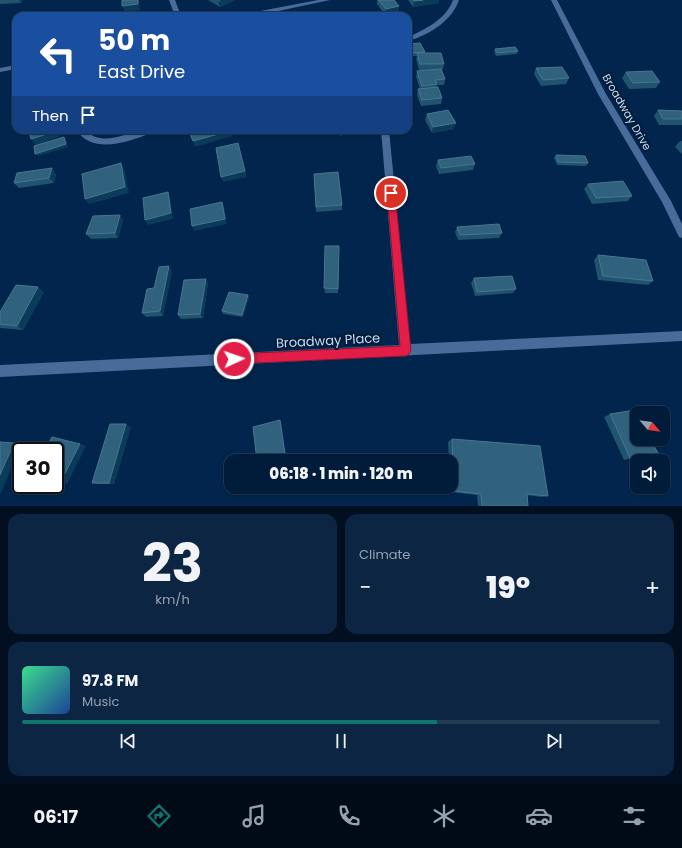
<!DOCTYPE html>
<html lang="en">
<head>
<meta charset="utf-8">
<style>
	:root { --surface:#011c3a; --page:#0b2542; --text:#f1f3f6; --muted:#96a1af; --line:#233a54; --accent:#0f766e }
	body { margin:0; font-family:Poppins,sans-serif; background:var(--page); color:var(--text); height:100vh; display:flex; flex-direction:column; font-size:15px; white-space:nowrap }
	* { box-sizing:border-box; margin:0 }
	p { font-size:13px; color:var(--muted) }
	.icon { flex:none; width:22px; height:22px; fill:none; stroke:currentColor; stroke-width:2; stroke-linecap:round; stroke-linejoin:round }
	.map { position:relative; height:506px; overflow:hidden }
	.side { display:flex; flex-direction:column; gap:8px; padding:8px; background:#010f20; flex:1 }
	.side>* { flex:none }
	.hud { position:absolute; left:12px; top:12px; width:400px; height:122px; border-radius:12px; box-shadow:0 1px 3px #0004,0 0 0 1px var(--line); background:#1a4fa0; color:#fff; overflow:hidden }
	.needle { width:26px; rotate:118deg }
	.controls { position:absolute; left:630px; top:406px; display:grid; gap:8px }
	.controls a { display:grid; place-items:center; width:40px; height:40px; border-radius:8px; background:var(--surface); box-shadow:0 1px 3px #0004,0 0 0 1px var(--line); font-size:20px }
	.speed { position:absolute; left:12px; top:442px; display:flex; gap:8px; font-size:20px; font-weight:700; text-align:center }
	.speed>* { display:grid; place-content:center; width:52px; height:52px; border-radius:50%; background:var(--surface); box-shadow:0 1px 3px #0004,0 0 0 1px var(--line); line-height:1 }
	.speed .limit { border:2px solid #111; border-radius:6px; background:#fff; color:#111 }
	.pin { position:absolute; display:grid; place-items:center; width:34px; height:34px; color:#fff; margin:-17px; border:2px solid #fff; border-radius:50%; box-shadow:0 1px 4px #0007 }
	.me { position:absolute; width:44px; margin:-22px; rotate:87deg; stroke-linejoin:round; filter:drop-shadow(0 0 3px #0008) }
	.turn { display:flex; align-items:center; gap:14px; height:84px; padding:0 20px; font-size:18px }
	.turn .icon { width:52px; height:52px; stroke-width:2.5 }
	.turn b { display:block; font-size:28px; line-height:34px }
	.then { display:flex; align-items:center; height:38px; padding:0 20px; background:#0003; gap:8px; font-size:15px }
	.big { font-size:30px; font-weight:800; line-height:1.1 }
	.side .card { flex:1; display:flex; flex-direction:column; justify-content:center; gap:6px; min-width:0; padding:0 14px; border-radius:12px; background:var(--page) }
	.side .dial { align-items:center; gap:0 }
	.dial b { font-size:52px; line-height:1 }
	.song { display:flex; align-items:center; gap:12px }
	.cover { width:48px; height:48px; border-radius:6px; background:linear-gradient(135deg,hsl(150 70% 55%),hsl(220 70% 35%)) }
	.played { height:4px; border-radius:2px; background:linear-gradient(90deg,var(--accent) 65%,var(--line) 65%) }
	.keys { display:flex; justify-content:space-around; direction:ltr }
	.heat { display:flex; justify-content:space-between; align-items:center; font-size:22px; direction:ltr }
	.side .tiles { flex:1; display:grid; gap:8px; grid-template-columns:1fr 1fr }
	.card:last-child { grid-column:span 2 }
	.trip { position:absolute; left:224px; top:454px; width:234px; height:40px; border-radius:12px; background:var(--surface); box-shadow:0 1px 3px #0004,0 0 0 1px var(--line); font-weight:800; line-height:40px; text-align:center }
	.dock { display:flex; height:64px; justify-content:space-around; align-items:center; background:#000b17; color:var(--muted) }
	.dock .icon { width:28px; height:28px }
	.dock .on { color:var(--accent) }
	.dock b { font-size:18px; color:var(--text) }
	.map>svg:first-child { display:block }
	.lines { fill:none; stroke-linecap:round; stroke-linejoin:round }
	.minor { fill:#476c99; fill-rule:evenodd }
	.wall { fill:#1f536e }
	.shaded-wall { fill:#0b3b5b }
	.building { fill:#31627d; stroke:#487590 }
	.route { fill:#e11d48; stroke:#92132f }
	.labels { text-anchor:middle; stroke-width:4; stroke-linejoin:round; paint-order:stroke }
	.far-street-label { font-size:11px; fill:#c7dcf6; stroke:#021c3a }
	.street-label { font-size:13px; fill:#c7dcf6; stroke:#021c3a }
</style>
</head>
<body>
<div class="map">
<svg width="682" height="506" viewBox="0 0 682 506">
	<rect width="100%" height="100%" fill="#01254d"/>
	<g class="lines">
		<!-- minor -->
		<path class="minor" d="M169,0H175L181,16H175Z
			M318,0H330L255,16H242L245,14Z
			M453,0H459C452,21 429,35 408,41V37C426,29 446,19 453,0Z
			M551,0H557L606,94L671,201L682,224V238L679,237L662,202L598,94Z
			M16,65V69L0,72V68Z
			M76,130H85C102,147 123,134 142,130C146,129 151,130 155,130L154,132C130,141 94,156 76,130Z
			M381,130H389L410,344L682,331V341L0,377V365L399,345Z"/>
	</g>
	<!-- wall -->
	<path class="wall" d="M0,0H23L21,3L0,4Z
		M208,0H235L220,7Z
		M377,0H394L399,6V12L385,15L377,4Z
		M408,0H439V3L413,7Z
		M408,44L425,52L424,53L444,64L443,69L441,70L445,79L444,85H437V87L442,98L441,104L421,106L417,95L418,89H420L416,77L417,71L440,70H419L416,59L417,56H411L408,50Z
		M495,49L518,51L517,54L496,56L494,52Z
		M536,68L569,78L566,84L541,86L534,74Z
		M626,72L660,82L656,88L629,89L622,78Z
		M658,110L682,111V125H659L654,116Z
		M427,114L454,129L432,133L425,120Z
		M331,130H348L341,136Z
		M680,141H682V154L675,147Z
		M556,155L588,163L586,166L557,165L554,158Z
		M438,160L475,164L473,170L439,174L436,166Z
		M56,174L54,183L19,188L14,183Z
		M314,174L342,205V210L316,212Z
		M588,184L632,196L628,201L592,204L584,189Z
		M120,215L123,220L118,238L91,239L86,234Z
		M457,227L502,233L499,238L458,240L455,232Z
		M339,246L338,293H325L324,288Z
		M598,255L653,281L648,285L598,280L594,260Z
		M172,271L163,316L146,317L142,313L154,288Z
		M474,278L516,289L513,293L475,296L471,283Z
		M208,283L203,318L181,319L178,315Z
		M44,292L23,330L0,328V312Z
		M249,297L243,317L223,314L222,311Z
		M610,414L658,453L624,460L604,417Z
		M131,427L114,484H98L92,483Z
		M452,439L548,496L541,497L527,495L528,506H478L477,495L451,492V461H449L448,442Z"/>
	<!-- shaded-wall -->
	<path class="shaded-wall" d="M19,0H23L21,3Z
		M138,0H139L140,10L125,12L122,6Z
		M222,0H235L220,7L218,2Z
		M423,0H439V3L413,7L414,1Z
		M399,6V12L385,15L386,9Z
		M456,123L454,129L432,133L433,127Z
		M57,130H59L61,136L36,145L31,139Z
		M341,130H348L341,136Z
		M230,131L232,136L195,147L193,141Z
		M64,137L66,140L68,147L38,156L35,154Z
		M238,143L247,177L223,182L221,177Z
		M121,163L124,168L129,193L89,204L85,199Z
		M52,168L56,174L54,183L49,178Z
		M168,192L170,198L173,219L148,225L145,220Z
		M222,202L224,207L227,224L194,231L192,226Z
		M120,215L123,220L118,238L115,233Z
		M169,266L172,271L163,316L160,311Z
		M206,279L208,283L203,318L200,314Z
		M38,287L44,292L23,330L17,326Z
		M248,295L249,297L243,317L242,315Z
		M280,420L281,422L287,461H286Z
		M126,424L131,427L114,484L109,483Z
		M14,443L21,444L1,493H0V475Z
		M80,444L86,446L67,484L60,483Z"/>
	<!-- building -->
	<path class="building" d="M122,0H138V4L122,6Z
		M378,0H394L399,6L386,9Z
		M413,0H423L414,1Z
		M107,12L108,16H91V15Z
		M349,13L350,16H331V15Z
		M420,43L425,52L411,53L408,46V44Z
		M515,47L518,51L497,53L495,49Z
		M417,53H441L444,64H420Z
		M562,67L569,78L543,80L536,68Z
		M441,69L445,79L435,80L437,84L422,86L417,71Z
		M652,71L660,82L633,83L626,72Z
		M438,87L442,98L422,100L418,89Z
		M448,110L456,123L433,127L427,114Z
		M658,110L682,111V119H663Z
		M28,130H57V131L31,139Z
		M204,130H230V131L193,141L190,134Z
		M64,137L66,144L35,154L34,146Z
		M238,143L245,171L221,177L216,148Z
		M556,155L585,156L588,163L558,162Z
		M471,156L475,164L441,168L438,160Z
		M121,163L125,187L85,199L82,174Z
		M52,168L49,178L14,183L17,173Z
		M338,172L342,205L316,207L314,174Z
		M623,181L632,196L596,198L588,184Z
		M168,192L171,213L145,220L143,198Z
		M222,202L225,219L192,226L190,209Z
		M120,215L115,233L86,234L93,216Z
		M499,224L502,233L460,235L457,227Z
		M325,246H339L338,289L324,288Z
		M598,255L646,260L653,281L603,276Z
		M169,266L160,311L142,313L147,289L154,288L159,267Z
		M512,276L516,289L477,292L474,278Z
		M206,279L200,314L178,315L184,280Z
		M16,285L38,287L17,326L0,324V312Z
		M229,292L248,295L242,315L222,311Z
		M635,410L637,413V439H650L658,453L630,458L610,414Z
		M280,420L286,461H257L253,427Z
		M110,424H126L109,483H92Z
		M52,437L80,444L60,483L55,482V451H44Z
		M452,439L540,446L548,496L527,494L528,506H482L481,494L454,491Z
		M0,442L14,443L0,475Z"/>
	<!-- route -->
	<path class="route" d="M391,190L395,193L411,350L409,354L406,356L234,364L230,363L229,359L230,356L234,354L400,346L387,193Z"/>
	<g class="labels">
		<!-- far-street labels -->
		<g class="far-street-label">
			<text transform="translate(627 112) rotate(60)" y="4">Broadway Drive</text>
		</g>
		<!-- street labels -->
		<g class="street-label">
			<text transform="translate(328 340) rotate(-3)" y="5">Broadway Place</text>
		</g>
	</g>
</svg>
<div class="controls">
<a><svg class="needle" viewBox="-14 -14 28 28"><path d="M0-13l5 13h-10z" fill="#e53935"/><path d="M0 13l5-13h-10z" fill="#96a1af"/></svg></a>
<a><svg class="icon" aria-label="sound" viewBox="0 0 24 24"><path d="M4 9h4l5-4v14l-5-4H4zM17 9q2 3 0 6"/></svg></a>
</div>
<div class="speed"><div class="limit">30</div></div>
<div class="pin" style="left:391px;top:193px;background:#d93025"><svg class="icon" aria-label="arrive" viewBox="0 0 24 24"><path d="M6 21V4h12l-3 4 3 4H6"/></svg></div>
<svg class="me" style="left:234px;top:359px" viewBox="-20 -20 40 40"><circle r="17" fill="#e11d48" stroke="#fff" stroke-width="3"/><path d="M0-11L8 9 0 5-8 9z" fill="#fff"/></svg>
<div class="trip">06:18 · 1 min · 120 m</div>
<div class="hud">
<div class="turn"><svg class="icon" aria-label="left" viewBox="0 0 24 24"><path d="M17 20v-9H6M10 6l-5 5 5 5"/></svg><div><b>50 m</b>East Drive</div></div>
<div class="then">Then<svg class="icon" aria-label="arrive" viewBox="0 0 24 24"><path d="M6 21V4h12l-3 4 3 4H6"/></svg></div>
</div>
</div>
<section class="side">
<div class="tiles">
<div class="card dial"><b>23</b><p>km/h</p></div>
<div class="card"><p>Climate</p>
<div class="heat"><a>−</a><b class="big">19°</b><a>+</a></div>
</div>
<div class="card">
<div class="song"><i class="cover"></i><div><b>97.8 FM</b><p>Music</p></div></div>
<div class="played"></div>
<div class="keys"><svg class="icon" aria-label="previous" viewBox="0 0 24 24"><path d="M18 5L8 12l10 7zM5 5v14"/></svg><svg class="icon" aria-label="pause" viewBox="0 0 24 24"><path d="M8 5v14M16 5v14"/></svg><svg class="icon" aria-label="next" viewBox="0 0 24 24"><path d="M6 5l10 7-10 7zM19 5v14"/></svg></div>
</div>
</div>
</section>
<nav class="dock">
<b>06:17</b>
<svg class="icon on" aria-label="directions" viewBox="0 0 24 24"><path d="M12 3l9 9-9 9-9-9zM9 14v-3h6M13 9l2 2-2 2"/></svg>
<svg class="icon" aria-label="music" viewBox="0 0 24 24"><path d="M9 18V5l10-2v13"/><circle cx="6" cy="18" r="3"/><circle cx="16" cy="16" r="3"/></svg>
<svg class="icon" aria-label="phone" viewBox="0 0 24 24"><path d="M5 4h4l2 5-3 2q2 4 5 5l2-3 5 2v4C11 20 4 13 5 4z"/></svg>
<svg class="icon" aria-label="climate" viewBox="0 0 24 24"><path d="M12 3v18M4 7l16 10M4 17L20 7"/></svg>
<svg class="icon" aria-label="car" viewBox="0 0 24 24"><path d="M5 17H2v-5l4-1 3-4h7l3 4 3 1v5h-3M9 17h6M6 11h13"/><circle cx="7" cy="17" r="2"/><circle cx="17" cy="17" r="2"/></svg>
<svg class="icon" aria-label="filters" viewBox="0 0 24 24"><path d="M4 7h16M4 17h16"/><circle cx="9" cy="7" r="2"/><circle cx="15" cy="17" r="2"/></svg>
</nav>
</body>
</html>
